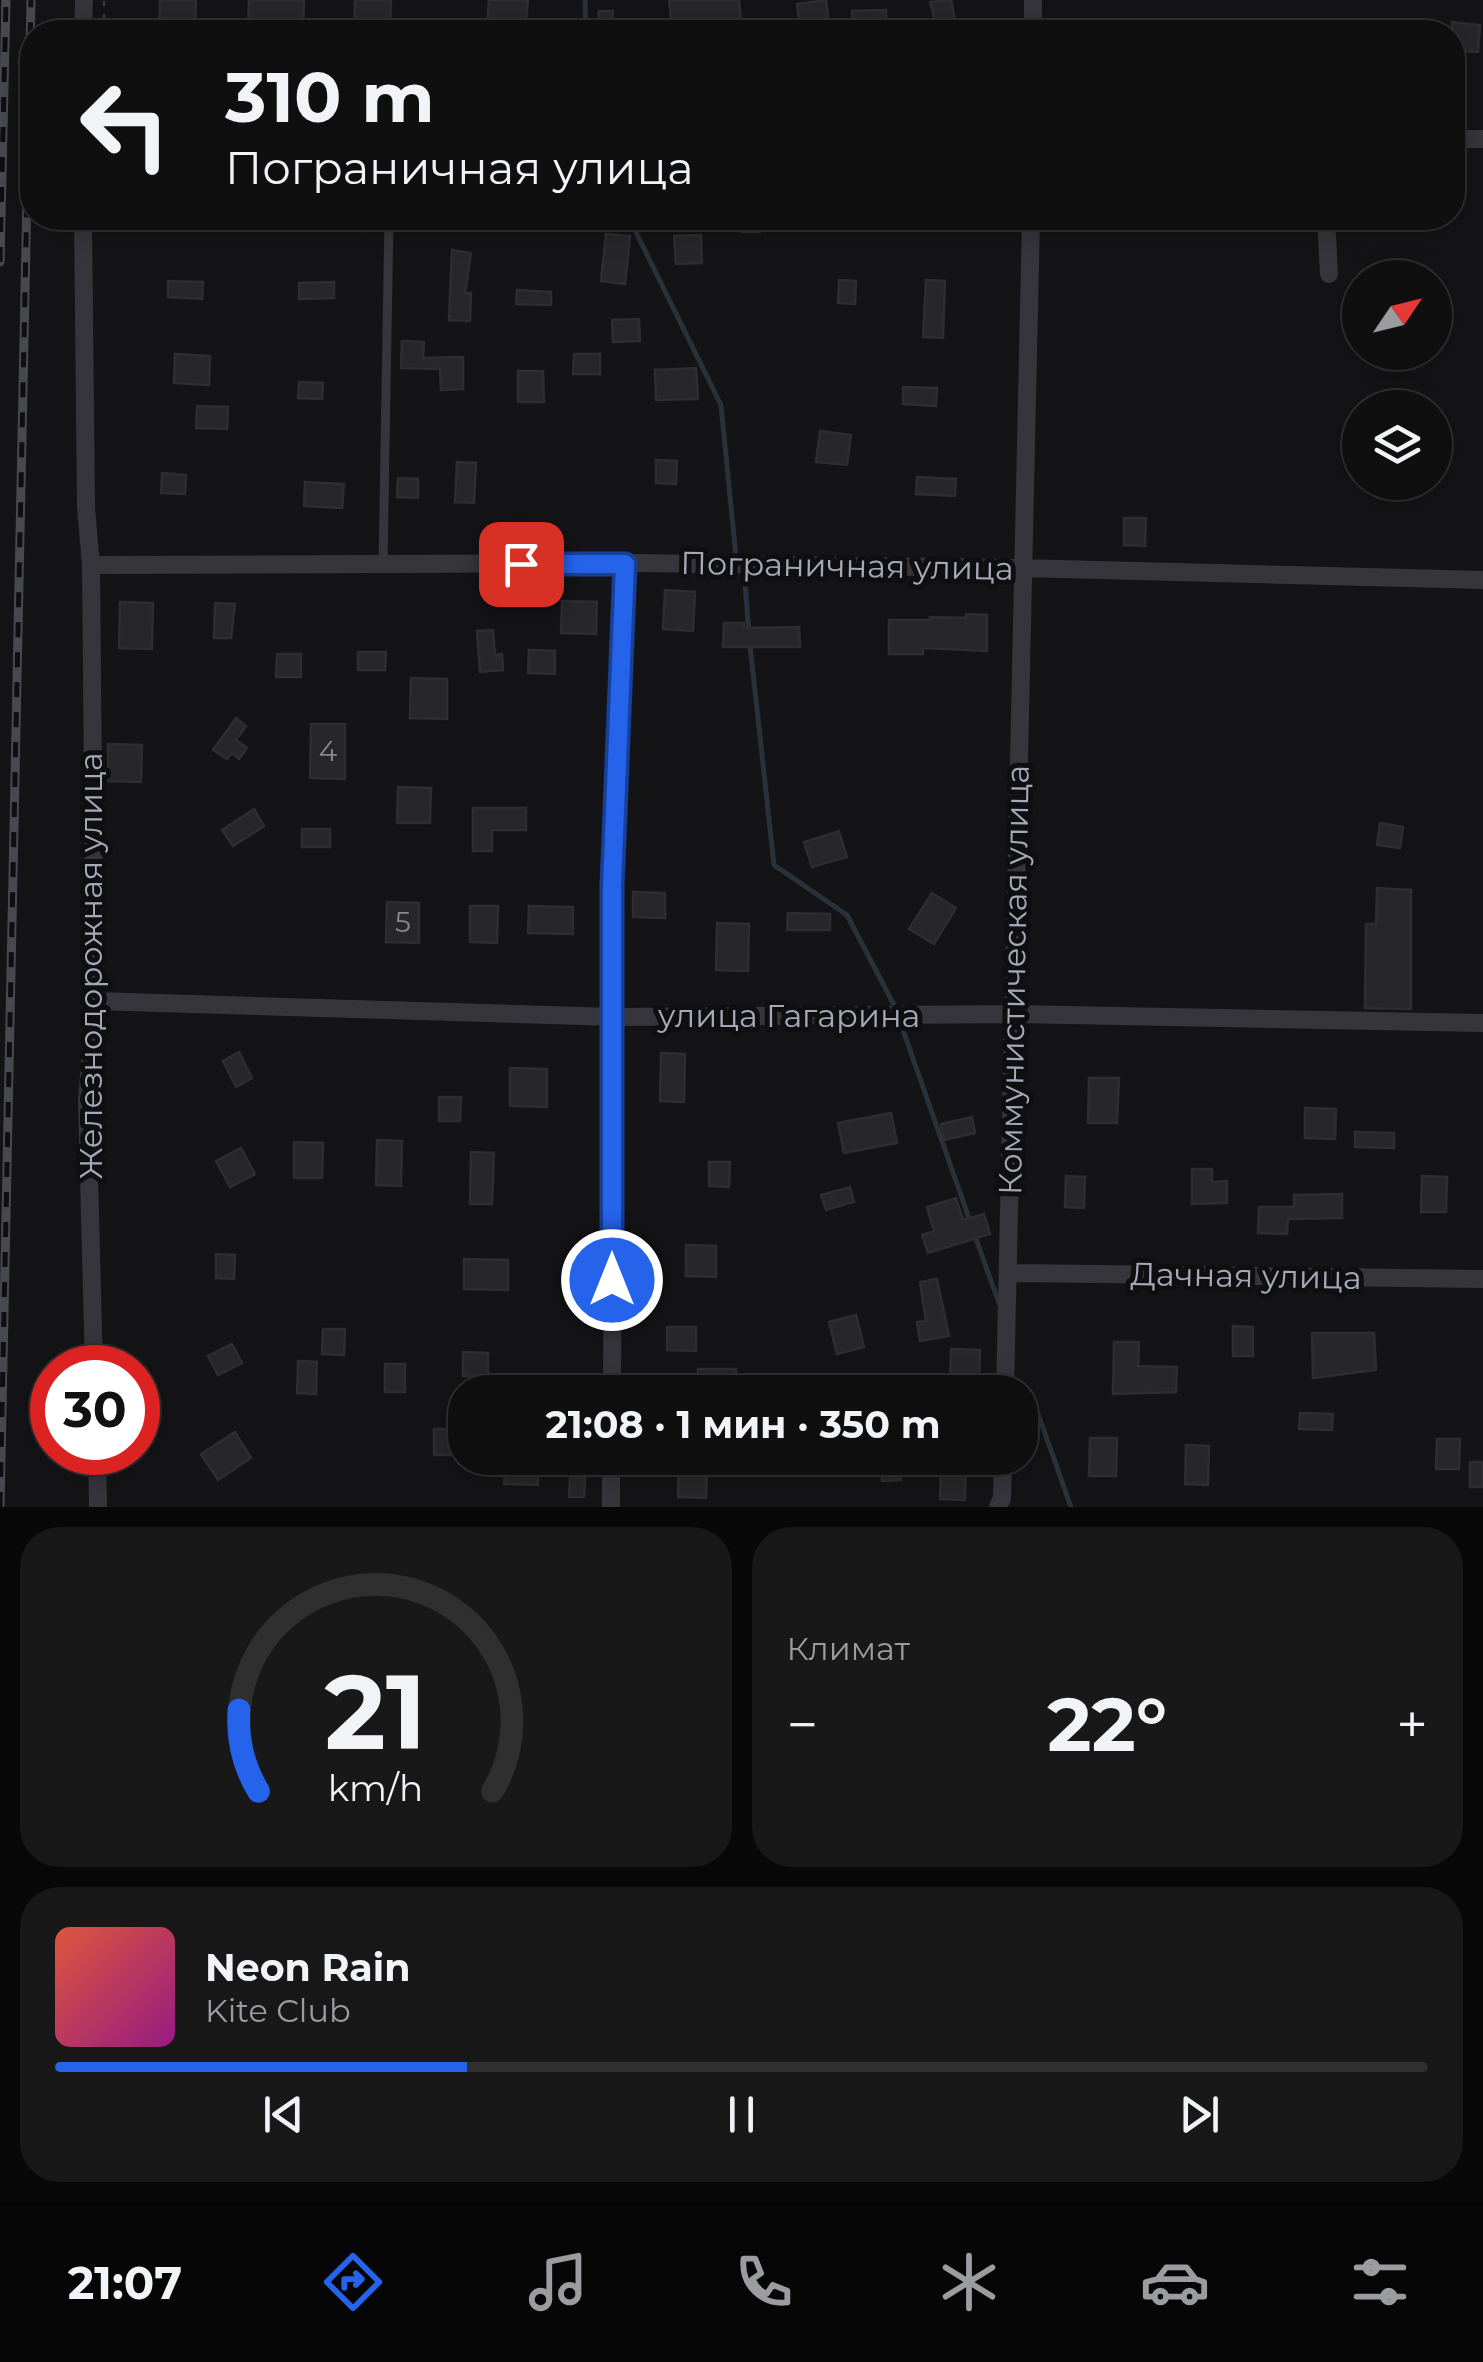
<!DOCTYPE html>
<html lang="ru">
<head>
<meta charset="utf-8">
<style>
	:root { --surface:#0f0f10; --page:#181819; --text:#f1f3f6; --muted:#9b9c9f; --line:#2f2f30; --accent:#2563eb }
	body { margin:0; font-family:Montserrat,sans-serif; background:var(--page); color:var(--text); height:100vh; display:flex; flex-direction:column; font-size:38px; white-space:nowrap }
	* { box-sizing:border-box; margin:0 }
	p { font-size:32px; color:var(--muted) }
	.icon { flex:none; width:55px; height:55px; fill:none; stroke:currentColor; stroke-width:2; stroke-linecap:round; stroke-linejoin:round }
	.map { position:relative; height:1507px; overflow:hidden }
	.panel { display:flex; flex-direction:column; gap:20px; padding:20px; background:#080809; flex:1 }
	.panel>* { flex:none }
	.hud { position:absolute; left:20px; top:20px; width:1445px; height:210px; border-radius:40px; box-shadow:0 5px 25px #0003,0 0 0 2px var(--line); background:#0f0f10; color:var(--text); overflow:hidden }
	.needle { width:65px; rotate:55deg }
	.controls { position:absolute; left:1342px; top:260px; display:grid; gap:20px }
	.controls a { display:grid; place-items:center; width:110px; height:110px; border-radius:50%; background:var(--surface); box-shadow:0 5px 25px #0003,0 0 0 2px var(--line); font-size:50px }
	.speed { position:absolute; left:30px; top:1345px; display:flex; gap:20px; font-size:50px; font-weight:700; text-align:center }
	.speed>* { display:grid; place-content:center; width:130px; height:130px; border-radius:50%; background:var(--surface); box-shadow:0 5px 25px #0003,0 0 0 2px var(--line); line-height:1 }
	.speed .limit { border:15px solid #d22; background:#fff; color:#111 }
	.pin { position:absolute; display:grid; place-items:center; width:85px; height:85px; color:#fff; margin:-42px; border-radius:20px; box-shadow:0 5px 15px #0006 }
	.me { position:absolute; width:110px; margin:-55px; rotate:0deg; stroke-linejoin:round; filter:drop-shadow(0 0 8px #0008) }
	.turn { display:flex; align-items:center; gap:35px; height:210px; padding:0 40px; font-size:45px }
	.turn .icon { width:130px; height:130px; stroke-width:2.5 }
	.turn b { display:block; font-size:70px; line-height:85px }
	.big { font-size:75px; font-weight:700; line-height:1.1 }
	.panel .widget { flex:1; display:flex; flex-direction:column; justify-content:center; gap:15px; min-width:0; padding:0 35px; border-radius:40px; background:var(--page) }
	.panel .dial { align-items:center; gap:0 }
	.dial svg { height:260px; overflow:visible; fill:none; stroke:var(--line); stroke-width:7; stroke-linecap:round; text-anchor:middle }
	.dial text { fill:var(--text); stroke:none }
	.song { display:flex; align-items:center; gap:30px }
	.cover { width:120px; height:120px; border-radius:15px; background:linear-gradient(135deg,hsl(10 70% 55%),hsl(310 70% 35%)) }
	.played { height:10px; border-radius:5px; background:linear-gradient(90deg,var(--accent) 30%,var(--line) 30%) }
	.keys { display:flex; justify-content:space-around; direction:ltr }
	.heat { display:flex; justify-content:space-between; align-items:center; font-size:55px; direction:ltr }
	.panel .tiles { flex:1; display:grid; gap:20px; grid-template-columns:1fr 1fr }
	.widget:last-child { grid-column:span 2 }
	.trip { position:absolute; left:448px; top:1375px; width:590px; height:100px; border-radius:40px; background:var(--surface); box-shadow:0 5px 25px #0003,0 0 0 2px var(--line); font-weight:700; line-height:100px; text-align:center }
	.menu { display:flex; height:160px; justify-content:space-around; align-items:center; background:#060606; color:var(--muted) }
	.menu .icon { width:70px; height:70px }
	.menu .current { color:var(--accent) }
	.menu b { font-size:45px; color:var(--text) }
	.map>svg:first-child { display:block }
	.lines { fill:none; stroke-linecap:round; stroke-linejoin:round }
	.stream { stroke:#29313b; stroke-width:5 }
	.building { fill:#27272a; stroke:#2e2e32; stroke-width:2.5 }
	.path { stroke:#3b3c42; stroke-width:2.5; stroke-dasharray:5 8; stroke-linecap:butt }
	.lane { stroke:#35353b; stroke-width:9 }
	.street { stroke:#35353b; stroke-width:18 }
	.rail-casing { stroke:#484950; stroke-width:9 }
	.rail { stroke:#0f0f11; stroke-width:5; stroke-dasharray:15; stroke-linecap:butt }
	.route-casing { stroke:#184099; stroke-width:25 }
	.route { stroke:#2563eb; stroke-width:18 }
	.labels { text-anchor:middle; stroke-width:10; stroke-linejoin:round; paint-order:stroke }
	.number-label { font-size:28px; fill:#858793 }
	.street-label { font-size:32px; fill:#a5a8b7; stroke:#0f0f11 }
</style>
</head>
<body>
<div class="map">
<svg width="1483" height="1507" viewBox="0 0 1483 1507">
	<rect width="100%" height="100%" fill="#141416"/>
	<g class="lines">
		<!-- stream -->
		<path class="stream" d="M585,0L586,32
			M629,218L721,405L736,557
			M745,582L749,634
			M750,645L774,865L847,915L894,1005
			M903,1030L970,1221
			M975,1236L1000,1306
			M1030,1391L1071,1507"/>
	</g>
	<!-- building -->
	<path class="building" d="M160,0H196L195,32H159Z
		M249,0H304L303,32H248Z
		M355,0H391L390,32H354Z
		M489,0H528L525,30L487,26Z
		M669,0H739L741,19L672,27Z
		M826,0L829,24L800,28L797,4Z
		M951,0L955,19L936,24L930,2Z
		M886,10V32H853L852,11Z
		M599,11H613L612,27H598Z
		M1452,22L1480,25L1478,52L1452,50Z
		M342,218H365L364,231L341,230Z
		M743,218H761L760,232H742Z
		M606,234L630,236L625,284L601,281Z
		M701,235L702,263L676,264L674,236Z
		M452,250L471,253L465,293H471L470,321L449,320Z
		M839,280L856,281L855,304L838,303Z
		M926,280L945,281L943,338L923,337Z
		M168,281L203,282L202,299L168,297Z
		M334,282V298L299,299V283Z
		M517,290L551,292V305L516,304Z
		M639,319L640,341L613,342L612,320Z
		M402,341L424,342L423,358L463,357V389L441,390L440,369L401,368Z
		M175,354L210,356L209,385L174,383Z
		M574,354H600V374H573Z
		M696,368L698,399L656,400L655,370Z
		M518,371H543L544,402H518Z
		M299,382L323,383L322,399L298,398Z
		M903,387L937,388L936,406L903,404Z
		M197,406L228,407L227,429L196,428Z
		M820,431L851,435L847,465L816,462Z
		M656,460L677,461L676,484L656,483Z
		M457,462L476,463L474,503L455,502Z
		M162,473L186,475L185,494L161,493Z
		M917,477L956,479L955,496L916,494Z
		M398,478L418,479V498L397,497Z
		M305,482L344,484L342,508L304,506Z
		M1124,518H1146L1145,546L1124,545Z
		M665,590L695,592L693,631L663,629Z
		M562,601L597,602L596,634L561,633Z
		M120,602L153,603L152,649L119,648Z
		M215,603L235,604L231,638H214Z
		M966,614L987,615V651L923,648V654H889V620H930V617L966,618Z
		M724,623H744V628L799,627L800,647H723Z
		M493,630L495,655L502,654L503,670L480,672L477,631Z
		M529,650L555,651V674L528,673Z
		M358,652H386L385,670H358Z
		M277,654H301V677H276Z
		M411,678L447,679V719L410,718Z
		M236,718L246,726L236,740L247,748L239,759L232,753L227,759L213,750Z
		M311,724H345V779L310,778Z
		M108,744L142,745L141,782L107,781Z
		M398,787L431,788L430,823H397Z
		M473,808H526V830H492V851H473Z
		M254,809L264,826L233,846L222,830Z
		M1380,823L1403,827L1400,848L1377,845Z
		M302,829H330V847H302Z
		M839,831L847,857L812,867L804,842Z
		M1377,888L1411,890V1009L1365,1008L1366,924H1376Z
		M633,892L665,893V918L633,917Z
		M932,893L956,908L934,944L909,929Z
		M387,902L419,903V943L386,942Z
		M470,906H498L497,943L470,942Z
		M529,906L573,907V934L528,933Z
		M788,913L830,914V930H787Z
		M717,923L749,924L748,971L716,970Z
		M239,1052L252,1078L236,1087L223,1061Z
		M661,1053L685,1054L684,1102L660,1101Z
		M510,1068L547,1069V1107L510,1106Z
		M1089,1078H1119L1117,1123H1088Z
		M439,1097H461L460,1121H439Z
		M1305,1108L1336,1109L1335,1139L1305,1138Z
		M891,1113L897,1143L844,1153L838,1123Z
		M972,1117L975,1133L944,1140L941,1124Z
		M1355,1132L1394,1133V1148L1355,1147Z
		M377,1140L402,1141L401,1186L376,1185Z
		M294,1142L323,1143L322,1178H294Z
		M241,1148L255,1174L230,1187L216,1161Z
		M471,1152L494,1153L492,1204H470Z
		M709,1162H730L729,1187L709,1186Z
		M1192,1169H1212V1182L1227,1181V1203L1192,1204Z
		M1066,1176L1085,1177L1084,1208L1065,1207Z
		M1422,1176L1447,1177L1446,1212H1421Z
		M850,1187L854,1202L826,1210L821,1195Z
		M1342,1194V1218L1288,1219L1287,1234L1258,1233L1259,1207H1294V1195Z
		M956,1198L963,1220L984,1214L990,1234L928,1253L922,1235L934,1231L927,1207Z
		M686,1245L716,1246V1277L686,1276Z
		M216,1254L235,1255L234,1279L216,1278Z
		M464,1259L508,1260V1290L464,1289Z
		M937,1279L949,1336L920,1341L917,1322L926,1321L920,1282Z
		M856,1315L864,1347L837,1354L829,1322Z
		M1233,1326L1253,1327V1356H1233Z
		M667,1327H696V1351L667,1350Z
		M323,1329H345L344,1355L322,1354Z
		M1312,1333H1374L1376,1370L1313,1378Z
		M1114,1342H1139L1138,1366L1177,1367L1176,1392L1113,1394Z
		M232,1344L242,1363L218,1375L208,1356Z
		M951,1349L980,1350L979,1383L950,1382Z
		M463,1352L488,1353V1377L463,1376Z
		M298,1361L317,1362L316,1394L297,1393Z
		M385,1364H405V1392H385Z
		M698,1369H736V1387L698,1386Z
		M1300,1413L1333,1414L1332,1430L1299,1429Z
		M434,1429H453L452,1455H434Z
		M235,1432L251,1458L218,1480L201,1454Z
		M1090,1438H1117L1116,1476H1089Z
		M1437,1439H1460L1459,1469H1436Z
		M1186,1445L1209,1446L1208,1485L1185,1484Z
		M505,1458H538V1485L504,1484Z
		M679,1458H713V1470H707L706,1498L678,1497Z
		M880,1458H899L901,1480L882,1481Z
		M1470,1462H1483V1487H1470Z
		M941,1465H966L965,1500L940,1499Z
		M570,1477H585L584,1497H569Z"/>
	<g class="lines">
		<!-- path -->
		<path class="path" d="M104,32V0"/>
		<!-- lane -->
		<path class="lane" d="M383,565L389,218"/>
		<!-- street -->
		<path class="street" d="M1033,0V32
			M83,32L84,0
			M1452,139H1483
			M83,218L86,508L91,565L95,1001L87,1101L94,1368
			M1326,218L1329,274
			M91,565L636,563L1021,568L1483,580
			M95,1001L614,1017L1014,1014L1483,1023
			M1009,1273L1483,1279
			M612,1392L614,1017L612,885L625,563
			M1005,1392L1031,218
			M97,1452L98,1507
			M611,1507V1458
			M998,1507L1002,1498L1003,1458"/>
		<!-- rail casing -->
		<g class="rail-casing">
			<path id="rail" d="M0,262L6,0
				M0,1507L31,0"/>
		</g>
		<!-- rail -->
		<use href="#rail" class="rail"/>
	</g>
	<g class="lines">
		<!-- route casing -->
		<g class="route-casing">
			<path id="route" d="M521,564H625L612,886V1280"/>
		</g>
		<!-- route -->
		<use href="#route" class="route"/>
	</g>
	<g class="labels">
		<!-- number labels -->
		<g class="number-label">
			<text x="328" y="761">4</text>
			<text x="403" y="932">5</text>
		</g>
		<!-- street labels -->
		<g class="street-label">
			<text transform="translate(847 566) rotate(1)" y="11">Пограничная улица</text>
			<text transform="translate(91 966) rotate(-90)" y="11">Железнодорожная улица</text>
			<text transform="translate(1014 980) rotate(-89)" y="11">Коммунистическая улица</text>
			<text x="789" y="1027">улица Гагарина</text>
			<text transform="translate(1246 1276) rotate(1)" y="11">Дачная улица</text>
		</g>
	</g>
</svg>
<div class="controls">
<a><svg class="needle" viewBox="-14 -14 28 28"><path d="M0-13l5 13h-10z" fill="#e53935"/><path d="M0 13l5-13h-10z" fill="#9b9c9f"/></svg></a>
<a><svg class="icon" aria-label="layers" viewBox="0 0 24 24"><path d="M12 4l9 5-9 5-9-5zM3 14l9 5 9-5"/></svg></a>
</div>
<div class="speed"><div class="limit">30</div></div>
<div class="pin" style="left:521px;top:564px;background:#d93025"><svg class="icon" aria-label="arrive" viewBox="0 0 24 24"><path d="M6 21V4h12l-3 4 3 4H6"/></svg></div>
<svg class="me" style="left:612px;top:1280px" viewBox="-20 -20 40 40"><circle r="17" fill="#2563eb" stroke="#fff" stroke-width="3"/><path d="M0-11L8 9 0 5-8 9z" fill="#fff"/></svg>
<div class="trip">21:08 · 1 мин · 350 m</div>
<div class="hud">
<div class="turn"><svg class="icon" aria-label="left" viewBox="0 0 24 24"><path d="M17 20v-9H6M10 6l-5 5 5 5"/></svg><div><b>310 m</b>Пограничная улица</div></div>
</div>
</div>
<section class="panel">
<div class="tiles">
<div class="widget dial"><svg viewBox="0 0 100 80">
<path d="M14 69A42 42 0 1 1 86 69"/>
<path d="M14 69A42 42 0 0 1 8 44" stroke="#2563eb"/>
<text x="50" y="56" font-size="32" font-weight="700">21</text>
<text x="50" y="72" font-size="11">km/h</text>
</svg></div>
<div class="widget"><p>Климат</p>
<div class="heat"><a>−</a><b class="big">22°</b><a>+</a></div>
</div>
<div class="widget">
<div class="song"><i class="cover"></i><div><b>Neon Rain</b><p>Kite Club</p></div></div>
<div class="played"></div>
<div class="keys"><svg class="icon" aria-label="previous" viewBox="0 0 24 24"><path d="M18 5L8 12l10 7zM5 5v14"/></svg><svg class="icon" aria-label="pause" viewBox="0 0 24 24"><path d="M8 5v14M16 5v14"/></svg><svg class="icon" aria-label="next" viewBox="0 0 24 24"><path d="M6 5l10 7-10 7zM19 5v14"/></svg></div>
</div>
</div>
</section>
<nav class="menu">
<b>21:07</b>
<svg class="icon current" aria-label="directions" viewBox="0 0 24 24"><path d="M12 3l9 9-9 9-9-9zM9 14v-3h6M13 9l2 2-2 2"/></svg>
<svg class="icon" aria-label="music" viewBox="0 0 24 24"><path d="M9 18V5l10-2v13"/><circle cx="6" cy="18" r="3"/><circle cx="16" cy="16" r="3"/></svg>
<svg class="icon" aria-label="phone" viewBox="0 0 24 24"><path d="M5 4h4l2 5-3 2q2 4 5 5l2-3 5 2v4C11 20 4 13 5 4z"/></svg>
<svg class="icon" aria-label="climate" viewBox="0 0 24 24"><path d="M12 3v18M4 7l16 10M4 17L20 7"/></svg>
<svg class="icon" aria-label="car" viewBox="0 0 24 24"><path d="M5 17H2v-5l4-1 3-4h7l3 4 3 1v5h-3M9 17h6M6 11h13"/><circle cx="7" cy="17" r="2"/><circle cx="17" cy="17" r="2"/></svg>
<svg class="icon" aria-label="filters" viewBox="0 0 24 24"><path d="M4 7h16M4 17h16"/><circle cx="9" cy="7" r="2"/><circle cx="15" cy="17" r="2"/></svg>
</nav>
</body>
</html>
